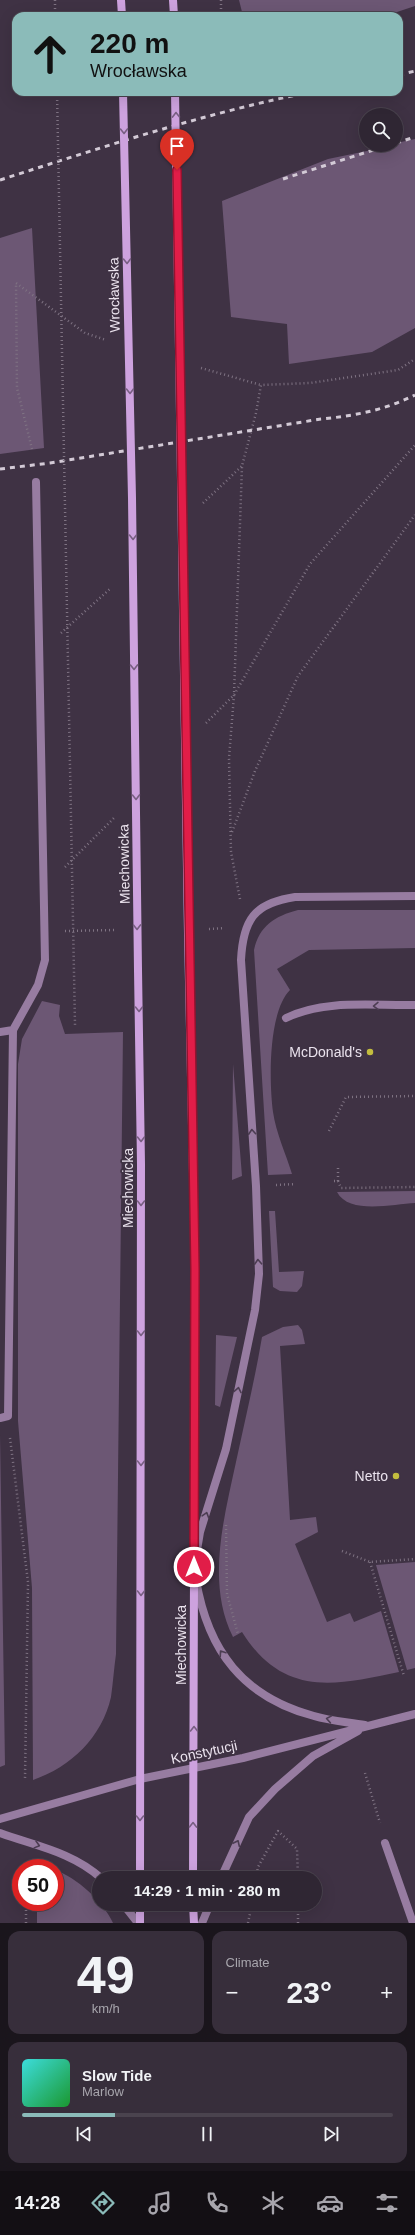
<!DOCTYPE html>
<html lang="en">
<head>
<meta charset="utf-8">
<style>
	:root { --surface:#2f2633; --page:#372e3b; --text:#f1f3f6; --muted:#a7a5ac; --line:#4a434e; --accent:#8bbbb9 }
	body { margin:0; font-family:Arial,sans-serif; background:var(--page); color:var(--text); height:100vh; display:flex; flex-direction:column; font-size:15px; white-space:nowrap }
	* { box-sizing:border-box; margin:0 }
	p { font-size:13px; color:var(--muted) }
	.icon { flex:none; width:22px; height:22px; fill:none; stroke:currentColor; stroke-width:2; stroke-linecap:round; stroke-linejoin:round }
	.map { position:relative; height:1923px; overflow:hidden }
	.sheet { display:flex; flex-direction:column; gap:8px; padding:8px; background:#1a151c; flex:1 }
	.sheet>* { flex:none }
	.top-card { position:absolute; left:12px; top:12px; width:391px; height:84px; border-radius:12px; box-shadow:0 4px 16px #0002,0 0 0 1px var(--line); background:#8bbbb9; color:#111; overflow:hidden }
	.buttons { position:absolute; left:359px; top:108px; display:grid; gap:8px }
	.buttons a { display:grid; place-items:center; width:44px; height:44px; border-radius:50%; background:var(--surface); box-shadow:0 4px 16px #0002,0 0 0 1px var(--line); font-size:20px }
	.speed { position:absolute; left:12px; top:1859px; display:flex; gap:8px; font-size:20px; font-weight:700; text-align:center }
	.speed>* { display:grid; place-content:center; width:52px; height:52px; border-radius:50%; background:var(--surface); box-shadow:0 4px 16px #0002,0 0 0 1px var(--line); line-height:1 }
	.speed .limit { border:6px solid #d22; background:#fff; color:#111 }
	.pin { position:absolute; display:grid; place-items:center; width:34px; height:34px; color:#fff; margin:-41px -17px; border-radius:50% 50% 50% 0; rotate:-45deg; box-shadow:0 0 4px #0007 }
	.pin .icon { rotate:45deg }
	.me { position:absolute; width:44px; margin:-22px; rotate:0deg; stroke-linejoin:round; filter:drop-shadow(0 0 3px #0008) }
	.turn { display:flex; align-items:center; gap:14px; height:84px; padding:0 12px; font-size:18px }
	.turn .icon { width:52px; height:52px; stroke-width:2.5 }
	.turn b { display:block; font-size:28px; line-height:34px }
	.big { font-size:30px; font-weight:700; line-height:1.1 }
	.sheet .card { flex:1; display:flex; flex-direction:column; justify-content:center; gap:6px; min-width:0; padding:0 14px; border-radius:12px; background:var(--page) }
	.sheet .dial { align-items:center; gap:0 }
	.dial b { font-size:52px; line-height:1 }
	.song { display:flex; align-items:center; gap:12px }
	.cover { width:48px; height:48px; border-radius:6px; background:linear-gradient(135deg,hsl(180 70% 55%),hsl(130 70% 35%)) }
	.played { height:4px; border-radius:2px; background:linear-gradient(90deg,var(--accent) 25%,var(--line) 25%) }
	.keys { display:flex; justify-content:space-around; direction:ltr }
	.heat { display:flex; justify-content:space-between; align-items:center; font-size:22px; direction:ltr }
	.sheet .tiles { flex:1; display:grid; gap:8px; grid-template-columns:1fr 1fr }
	.card:last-child { grid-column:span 2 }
	.trip { position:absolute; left:92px; top:1871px; width:230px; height:40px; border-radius:20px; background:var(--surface); box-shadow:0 4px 16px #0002,0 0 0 1px var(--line); font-weight:700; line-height:40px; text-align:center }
	.tabs { display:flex; height:64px; justify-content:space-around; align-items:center; background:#130f14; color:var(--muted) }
	.tabs .icon { width:28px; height:28px }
	.tabs .current { color:var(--accent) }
	.tabs b { font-size:18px; color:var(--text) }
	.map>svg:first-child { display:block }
	.green { fill:#6c5774 }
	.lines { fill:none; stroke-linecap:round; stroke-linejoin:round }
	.path { stroke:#7f7383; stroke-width:2.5; stroke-dasharray:1 3; stroke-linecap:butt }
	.service { stroke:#977ca1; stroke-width:8 }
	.minor { stroke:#977ca1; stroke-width:8 }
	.tertiary { stroke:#977ca1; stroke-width:8 }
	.secondary { stroke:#cda2de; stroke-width:8 }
	.rail { stroke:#d3cad6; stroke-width:3; stroke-dasharray:5 5; stroke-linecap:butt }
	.path-bridge { stroke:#7f7383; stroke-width:2.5; stroke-dasharray:1 3; stroke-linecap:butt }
	.secondary-bridge { stroke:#cda2de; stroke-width:8 }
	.oneway { stroke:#785f82 }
	.oneway2 { stroke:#4c3d52 }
	.route-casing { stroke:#92132f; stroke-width:10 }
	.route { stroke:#e11d48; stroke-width:7 }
	.poi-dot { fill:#c3bd3e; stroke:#3f3244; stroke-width:1.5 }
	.labels { text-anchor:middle; stroke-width:3.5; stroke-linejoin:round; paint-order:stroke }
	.street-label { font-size:14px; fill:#eae2ed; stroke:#3f3244 }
	.poi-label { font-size:14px; fill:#eae2ed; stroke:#3f3244; text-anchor:end }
</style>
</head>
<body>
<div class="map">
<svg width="415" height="1923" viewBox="0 0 415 1923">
	<rect width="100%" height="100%" fill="#3f3244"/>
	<!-- green -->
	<path class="green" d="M239,0H415V6L385,16H243Z
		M415,139V328L372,352L289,364L287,324L231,317L222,201L328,159L396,145V143Z
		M32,228L44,448L0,454V238Z
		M298,910H415V948L309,950L277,969L290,990C268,1012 269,1082 273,1112C276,1133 286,1154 292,1174L268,1175L254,950C259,926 275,916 298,910Z
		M42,1001L60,1005L59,1016L65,1034L123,1032L116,1654C114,1668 113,1683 111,1697C102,1737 71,1767 33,1780L32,1588L18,1421V1064L22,1039Z
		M233,1064L242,1176L232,1180Z
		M415,1191V1203C393,1204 349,1215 337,1192Z
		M269,1211H275L279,1272L304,1271L302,1286L297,1292L280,1291L273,1287Z
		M298,1325L302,1330L305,1344L280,1346L290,1520L316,1517L318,1532L295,1544L327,1622L350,1613L354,1622L381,1611L399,1672C333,1686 283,1697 242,1632L233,1637C206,1583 224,1518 236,1462C245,1420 255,1379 262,1337L283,1327Z
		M216,1335L237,1337L220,1407L215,1405Z
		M0,1435L5,1765L0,1767Z
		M415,1562V1668L407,1670L376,1565Z
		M55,1870C76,1877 104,1902 113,1923H37V1902H55Z"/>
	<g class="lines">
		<!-- path -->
		<path class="path" d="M55,0V16
			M221,0V16
			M201,368L261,385
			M32,449L17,388L16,283L85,333L106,340
			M203,503L242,466
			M61,633L111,588
			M206,723L234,695L310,564L415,445
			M232,832L255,771L298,676L415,515
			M65,867L114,818
			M240,899L231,852L229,758L234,695L242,466L256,413L261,385L310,383L398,370L415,359
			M209,929L224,928
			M65,931L116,930
			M329,1131L346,1097L415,1096
			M334,1181H338L341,1188L415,1187
			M338,1181V1167
			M276,1185L296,1184
			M10,1438L28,1582L25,1778
			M226,1525L227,1594L238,1634
			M342,1551L370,1562L415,1559
			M370,1562L404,1676
			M365,1773L380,1823
			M256,1878L258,1867L278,1831L297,1849L298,1878
			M26,1902V1923
			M248,1923L252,1904
			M298,1923V1904"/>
		<!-- service -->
		<path class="service" d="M286,1018C325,999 373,1006 415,1005
			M196,1556L200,1532L226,1449L255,1310L259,1274L256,1186L241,960C243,920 254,903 295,897L415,896
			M385,1843L413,1923"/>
		<!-- minor -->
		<path class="minor" d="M0,1032L13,1030
			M0,1418L8,1416L13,1030L38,985L45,960L36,482"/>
		<!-- tertiary -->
		<path class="tertiary" d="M196,1580C208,1651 243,1697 314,1716C330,1721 348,1722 365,1725
			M0,1819L140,1779L243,1758L415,1714
			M0,1833C36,1846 72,1852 101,1878
			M221,1878L249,1817L275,1789L313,1756L358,1731
			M123,1904L138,1923
			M202,1923L210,1904"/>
		<!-- secondary -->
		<path class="secondary" d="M121,0L122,16
			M173,0L174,16
			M188,934L195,1269L193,1878
			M138,970L141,1164L140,1878
			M140,1904V1923
			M193,1904L194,1923"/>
		<!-- rail -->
		<path class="rail" d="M399,75L415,71
			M396,143L415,137
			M283,179L389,145
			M0,180C103,147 205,113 311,92
			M0,469L50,463L321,419C354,416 385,410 415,395"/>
		<!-- path-bridge -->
		<path class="path-bridge" d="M57,92L75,1025"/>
		<!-- secondary-bridge -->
		<path class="secondary-bridge" d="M123,92L132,498L138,970
			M175,92L188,934"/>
	</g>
	<!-- one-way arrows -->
	<defs><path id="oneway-chevron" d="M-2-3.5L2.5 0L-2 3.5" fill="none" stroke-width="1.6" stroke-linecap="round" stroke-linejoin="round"/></defs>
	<g class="oneway">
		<use href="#oneway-chevron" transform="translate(176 115) rotate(-91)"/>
		<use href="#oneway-chevron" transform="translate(124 131) rotate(89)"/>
		<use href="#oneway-chevron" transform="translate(127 261) rotate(89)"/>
		<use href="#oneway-chevron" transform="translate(130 391) rotate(89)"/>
		<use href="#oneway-chevron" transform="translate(133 537) rotate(89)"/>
		<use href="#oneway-chevron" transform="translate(134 667) rotate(89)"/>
		<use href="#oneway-chevron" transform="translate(136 797) rotate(89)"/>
		<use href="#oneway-chevron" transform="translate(137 927) rotate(89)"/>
		<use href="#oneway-chevron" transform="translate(139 1009) rotate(89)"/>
		<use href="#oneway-chevron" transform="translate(141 1139) rotate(89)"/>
		<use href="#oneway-chevron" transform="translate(141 1203) rotate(90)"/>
		<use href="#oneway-chevron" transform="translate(141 1333) rotate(90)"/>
		<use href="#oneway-chevron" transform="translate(141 1463) rotate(90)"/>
		<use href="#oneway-chevron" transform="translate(141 1593) rotate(90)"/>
		<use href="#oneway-chevron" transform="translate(194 1729) rotate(-90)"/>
		<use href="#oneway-chevron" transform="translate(140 1818) rotate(90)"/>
		<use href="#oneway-chevron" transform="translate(193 1825) rotate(-89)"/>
	</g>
	<g class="oneway2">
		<use href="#oneway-chevron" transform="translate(376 1006) rotate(179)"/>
		<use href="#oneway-chevron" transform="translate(252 1132) rotate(-94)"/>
		<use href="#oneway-chevron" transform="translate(258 1262) rotate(-93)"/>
		<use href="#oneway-chevron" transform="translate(238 1390) rotate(-79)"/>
		<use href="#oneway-chevron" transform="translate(206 1515) rotate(-73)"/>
		<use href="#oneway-chevron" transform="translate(222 1653) rotate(-124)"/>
		<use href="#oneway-chevron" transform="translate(329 1719) rotate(-170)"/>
		<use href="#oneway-chevron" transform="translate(237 1843) rotate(-65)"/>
		<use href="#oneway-chevron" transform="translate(37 1845) rotate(15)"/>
	</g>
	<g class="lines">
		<!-- route casing -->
		<g class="route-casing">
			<path id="route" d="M177,170L195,1269L194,1567"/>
		</g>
		<!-- route -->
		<use href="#route" class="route"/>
	</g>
	<!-- markers -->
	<g class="poi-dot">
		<circle cx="370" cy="1052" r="4"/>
		<circle cx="396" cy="1476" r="4"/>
	</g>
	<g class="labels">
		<!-- street labels -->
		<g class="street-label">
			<text transform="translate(114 295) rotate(-91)" y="5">Wrocławska</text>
			<text transform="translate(124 864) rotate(-91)" y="5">Miechowicka</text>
			<text transform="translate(128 1188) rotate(-90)" y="5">Miechowicka</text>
			<text transform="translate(181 1645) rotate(-90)" y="5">Miechowicka</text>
			<text transform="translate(204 1752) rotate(-12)" y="5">Konstytucji</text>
		</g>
		<!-- poi labels -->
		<g class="poi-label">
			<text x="362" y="1057">McDonald's</text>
			<text x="388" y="1481">Netto</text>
		</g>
	</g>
</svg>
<div class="buttons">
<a><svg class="icon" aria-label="search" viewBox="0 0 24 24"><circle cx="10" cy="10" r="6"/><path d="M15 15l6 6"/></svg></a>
</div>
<div class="speed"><div class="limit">50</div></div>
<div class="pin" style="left:177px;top:170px;background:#d93025"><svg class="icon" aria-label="arrive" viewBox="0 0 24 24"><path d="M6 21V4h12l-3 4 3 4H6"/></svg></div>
<svg class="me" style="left:194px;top:1567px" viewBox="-20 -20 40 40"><circle r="17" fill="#e11d48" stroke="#fff" stroke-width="3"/><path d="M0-11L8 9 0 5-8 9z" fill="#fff"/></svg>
<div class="trip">14:29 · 1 min · 280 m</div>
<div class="top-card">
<div class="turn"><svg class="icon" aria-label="ahead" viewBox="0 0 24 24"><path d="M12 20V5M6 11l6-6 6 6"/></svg><div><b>220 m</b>Wrocławska</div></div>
</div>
</div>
<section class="sheet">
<div class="tiles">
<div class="card dial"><b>49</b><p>km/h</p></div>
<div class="card"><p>Climate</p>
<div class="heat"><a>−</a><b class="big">23°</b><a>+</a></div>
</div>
<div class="card">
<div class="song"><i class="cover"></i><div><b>Slow Tide</b><p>Marlow</p></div></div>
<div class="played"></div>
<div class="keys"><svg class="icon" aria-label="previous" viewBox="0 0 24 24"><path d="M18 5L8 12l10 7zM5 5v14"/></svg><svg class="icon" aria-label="pause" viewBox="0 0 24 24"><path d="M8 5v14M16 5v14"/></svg><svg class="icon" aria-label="next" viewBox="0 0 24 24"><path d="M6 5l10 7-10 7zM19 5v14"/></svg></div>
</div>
</div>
</section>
<nav class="tabs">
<b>14:28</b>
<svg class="icon current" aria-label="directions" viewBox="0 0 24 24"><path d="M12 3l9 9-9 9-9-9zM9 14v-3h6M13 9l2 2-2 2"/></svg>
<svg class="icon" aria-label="music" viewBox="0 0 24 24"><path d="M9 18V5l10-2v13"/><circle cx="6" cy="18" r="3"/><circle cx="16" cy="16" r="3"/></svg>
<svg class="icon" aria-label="phone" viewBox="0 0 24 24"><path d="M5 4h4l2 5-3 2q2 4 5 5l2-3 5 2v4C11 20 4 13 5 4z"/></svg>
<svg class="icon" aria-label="climate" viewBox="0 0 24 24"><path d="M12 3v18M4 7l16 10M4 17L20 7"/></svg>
<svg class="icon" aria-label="car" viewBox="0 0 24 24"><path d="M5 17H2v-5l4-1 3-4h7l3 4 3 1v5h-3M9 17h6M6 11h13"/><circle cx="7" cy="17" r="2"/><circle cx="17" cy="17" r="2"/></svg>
<svg class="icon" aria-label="filters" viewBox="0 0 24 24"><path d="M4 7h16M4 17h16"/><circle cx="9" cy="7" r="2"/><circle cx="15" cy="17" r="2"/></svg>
</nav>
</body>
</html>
